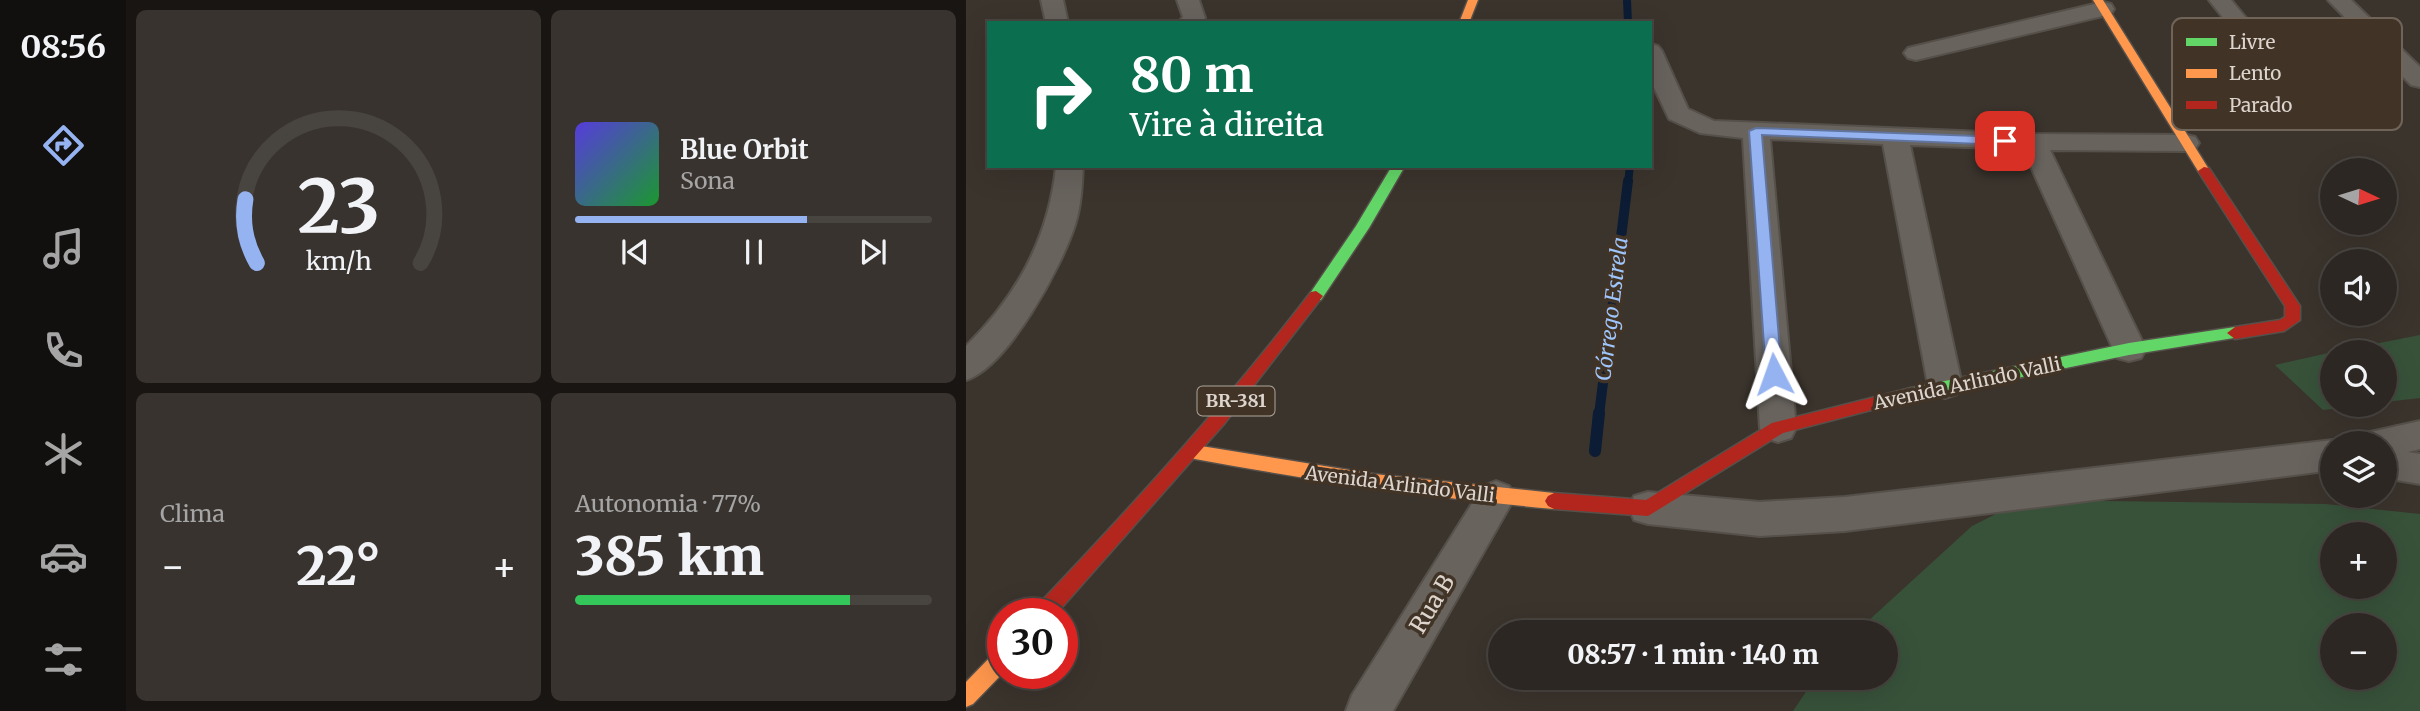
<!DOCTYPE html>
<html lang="pt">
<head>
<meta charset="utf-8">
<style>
	:root { --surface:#2c2722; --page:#38332f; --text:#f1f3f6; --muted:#a6a5a5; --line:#484440; --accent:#95b2f1 }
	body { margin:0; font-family:Merriweather,serif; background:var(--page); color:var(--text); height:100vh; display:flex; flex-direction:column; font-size:26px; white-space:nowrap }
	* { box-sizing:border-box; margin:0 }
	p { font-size:23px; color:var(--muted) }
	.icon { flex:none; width:38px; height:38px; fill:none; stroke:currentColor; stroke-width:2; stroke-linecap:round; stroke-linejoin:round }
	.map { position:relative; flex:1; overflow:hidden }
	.sheet { display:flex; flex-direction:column; gap:10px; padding:10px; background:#181513; width:840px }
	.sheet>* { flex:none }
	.banner { position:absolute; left:21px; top:21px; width:665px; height:147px; border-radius:0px; box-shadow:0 7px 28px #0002,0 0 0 2px var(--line); background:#0b6e4f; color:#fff; overflow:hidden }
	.needle { width:46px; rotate:94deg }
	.fabs { position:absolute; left:1354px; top:158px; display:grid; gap:14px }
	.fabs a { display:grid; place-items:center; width:77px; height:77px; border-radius:50%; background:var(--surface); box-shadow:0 7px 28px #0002,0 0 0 2px var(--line); font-size:35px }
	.speed { position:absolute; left:21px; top:598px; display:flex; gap:14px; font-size:35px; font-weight:700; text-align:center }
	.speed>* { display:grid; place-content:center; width:91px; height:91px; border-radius:50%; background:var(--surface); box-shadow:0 7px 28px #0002,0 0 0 2px var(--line); line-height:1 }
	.speed .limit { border:10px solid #d22; background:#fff; color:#111 }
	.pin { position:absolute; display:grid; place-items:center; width:60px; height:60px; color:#fff; margin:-30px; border-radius:14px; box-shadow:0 4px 10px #0006 }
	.me { position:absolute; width:77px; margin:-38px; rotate:356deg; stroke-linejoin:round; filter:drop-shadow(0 0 5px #0008) }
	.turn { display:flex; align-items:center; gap:24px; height:147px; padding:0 28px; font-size:32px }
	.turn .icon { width:91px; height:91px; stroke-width:2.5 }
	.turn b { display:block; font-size:49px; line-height:60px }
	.big { font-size:52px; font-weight:800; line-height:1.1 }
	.sheet .card { flex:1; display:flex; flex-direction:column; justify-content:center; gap:10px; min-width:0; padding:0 24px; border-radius:10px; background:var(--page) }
	.sheet .dial { align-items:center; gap:0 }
	.dial svg { height:182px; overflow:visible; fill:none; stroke:var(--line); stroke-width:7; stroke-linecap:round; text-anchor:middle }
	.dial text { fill:var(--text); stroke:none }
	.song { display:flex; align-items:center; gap:21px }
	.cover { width:84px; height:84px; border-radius:10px; background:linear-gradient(135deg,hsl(250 70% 55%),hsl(130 70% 35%)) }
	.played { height:7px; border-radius:4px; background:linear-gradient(90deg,var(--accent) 65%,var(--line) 65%) }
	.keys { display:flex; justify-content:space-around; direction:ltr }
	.heat { display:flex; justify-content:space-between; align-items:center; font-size:38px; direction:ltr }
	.charge { height:10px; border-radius:5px; background:linear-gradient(90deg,#34c759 77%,var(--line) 0) }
	.sheet .tiles { flex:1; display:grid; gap:10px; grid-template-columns:repeat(2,1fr) }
	.trip { position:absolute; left:522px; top:620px; width:410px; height:70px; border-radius:35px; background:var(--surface); box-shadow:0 7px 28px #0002,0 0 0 2px var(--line); font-weight:800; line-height:70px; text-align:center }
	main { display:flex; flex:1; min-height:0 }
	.menu { display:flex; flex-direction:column; width:126px; justify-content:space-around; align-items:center; background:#12100e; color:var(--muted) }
	.menu .icon { width:49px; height:49px }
	.menu .on { color:var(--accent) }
	.menu b { font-size:32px; color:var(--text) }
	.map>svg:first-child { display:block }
	.green { fill:#38523a; fill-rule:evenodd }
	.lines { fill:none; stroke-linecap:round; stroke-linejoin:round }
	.stream-far2 { stroke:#0b1c34; stroke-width:8 }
	.stream-far1 { stroke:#0b1c34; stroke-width:10 }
	.stream { stroke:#0b1c34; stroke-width:12 }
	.street-casing { stroke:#56504a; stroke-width:4 }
	.fast-casing { stroke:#56504a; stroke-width:3 }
	.slow-casing { stroke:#56504a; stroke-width:3 }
	.jam-casing { stroke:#56504a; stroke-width:3 }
	.street { fill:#68635d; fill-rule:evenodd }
	.fast { fill:#63d668; fill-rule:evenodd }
	.slow { fill:#ff974d; fill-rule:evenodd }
	.jam { fill:#b3261e; fill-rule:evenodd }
	.route { fill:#95b2f1; stroke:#61749d; stroke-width:2 }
	.labels { text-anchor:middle; stroke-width:7; stroke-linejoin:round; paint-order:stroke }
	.shield { fill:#413427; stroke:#aea59b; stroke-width:2 }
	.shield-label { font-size:18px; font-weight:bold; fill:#ddd5cd }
	.street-label { font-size:19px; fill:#ddd5cd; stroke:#413427 }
	.water-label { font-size:21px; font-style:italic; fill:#9ec5fc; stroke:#413427 }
	.near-street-label { font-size:23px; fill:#ddd5cd; stroke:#413427 }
	.key { fill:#413427; stroke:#706459; stroke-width:2 }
	.key-label { font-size:19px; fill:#ddd5cd }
</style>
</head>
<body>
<main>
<nav class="menu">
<b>08:56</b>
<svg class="icon on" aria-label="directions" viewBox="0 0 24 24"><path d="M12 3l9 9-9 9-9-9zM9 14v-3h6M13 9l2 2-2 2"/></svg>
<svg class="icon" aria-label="music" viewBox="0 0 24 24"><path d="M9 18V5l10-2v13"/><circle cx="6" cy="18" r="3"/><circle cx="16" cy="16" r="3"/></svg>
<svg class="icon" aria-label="phone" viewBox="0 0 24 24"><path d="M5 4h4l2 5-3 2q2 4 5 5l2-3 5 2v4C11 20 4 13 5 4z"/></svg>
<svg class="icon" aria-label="climate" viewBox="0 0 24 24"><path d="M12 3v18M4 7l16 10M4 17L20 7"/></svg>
<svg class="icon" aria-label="car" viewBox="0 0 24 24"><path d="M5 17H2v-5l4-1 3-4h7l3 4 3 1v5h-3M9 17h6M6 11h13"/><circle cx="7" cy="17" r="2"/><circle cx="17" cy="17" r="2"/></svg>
<svg class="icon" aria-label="filters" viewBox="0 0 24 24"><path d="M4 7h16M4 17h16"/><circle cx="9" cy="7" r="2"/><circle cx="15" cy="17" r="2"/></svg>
</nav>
<section class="sheet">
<div class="tiles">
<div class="card dial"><svg viewBox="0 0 100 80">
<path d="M14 69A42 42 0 1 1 86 69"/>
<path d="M14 69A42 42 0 0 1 9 41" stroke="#95b2f1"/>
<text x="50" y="56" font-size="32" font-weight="700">23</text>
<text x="50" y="72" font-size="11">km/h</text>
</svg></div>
<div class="card">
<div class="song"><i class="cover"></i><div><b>Blue Orbit</b><p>Sona</p></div></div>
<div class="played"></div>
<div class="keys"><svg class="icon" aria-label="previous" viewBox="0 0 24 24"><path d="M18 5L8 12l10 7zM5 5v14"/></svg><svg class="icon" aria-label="pause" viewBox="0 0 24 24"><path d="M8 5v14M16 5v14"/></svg><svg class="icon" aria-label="next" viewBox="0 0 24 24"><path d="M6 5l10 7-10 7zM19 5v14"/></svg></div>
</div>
<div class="card"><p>Clima</p>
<div class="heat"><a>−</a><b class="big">22°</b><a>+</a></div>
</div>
<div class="card"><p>Autonomia · 77%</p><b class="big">385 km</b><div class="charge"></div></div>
</div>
</section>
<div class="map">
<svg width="1454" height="711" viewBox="0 0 1454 711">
	<rect width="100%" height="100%" fill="#3b342d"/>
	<!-- green -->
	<path class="green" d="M1454,335V398L1419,402V352H1368Z
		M1367,352V404H1404L1357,410L1309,365Z
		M1058,500L1360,504L1454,514V711H827L850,677H919V632H890L1006,526ZM1367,534H1419V586H1367ZM1367,625H1419V677H1367Z"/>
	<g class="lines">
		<!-- stream-far2 -->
		<path class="stream-far2" d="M661,0L662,23
			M662,183L664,166"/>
		<!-- stream-far1 -->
		<path class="stream-far1" d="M633,415L662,181"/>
		<!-- stream -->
		<path class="stream" d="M629,451L633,413"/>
		<!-- street casing -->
		<g class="street-casing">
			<path id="street" d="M75,0H97L102,23H80Z
				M211,0H233L239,18L236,23H212L217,17Z
				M1243,0H1265L1354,107L1358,112L1354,117L1345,120L1336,117Z
				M1362,0H1385L1454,67V87L1445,85Z
				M1137,2L1145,4L1148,9L1145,14L950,60L942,58L938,53L942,48Z
				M684,44L692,46L696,51L722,109L748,121L1067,134L1220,135L1229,137L1233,143L1229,149L1220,151L1084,150L1180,349L1175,358L1163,361L1151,358L1057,149L944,145L996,385L991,394L979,398L967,394L962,385L917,144L804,139L830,428L825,438L812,442L799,438L794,428L777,138L734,133L703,119L684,79Z
				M90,166H117C116,186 115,206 109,225C96,266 42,367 0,380V346C51,296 83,238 90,166Z
				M1454,421V449L1442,452L1454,454V484L1419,478V443H1395L1400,433Z
				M1367,440L1375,443H1367V470L879,531L794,536L682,524L668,520L663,508L668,496L682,492L794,502L879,497Z
				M530,481L543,486L549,497L427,711H380L386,695L517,486Z"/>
		</g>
		<!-- fast casing -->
		<g class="fast-casing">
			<path id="fast" d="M426,166H439L403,228L355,300H345L343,296L345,292L390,226Z
				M1269,327L1274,329L1277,333L1274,337L1163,355L945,400L939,398L937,394L939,390L945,388L1163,343Z"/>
		</g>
		<!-- slow casing -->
		<g class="slow-casing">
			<path id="slow" d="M502,0H512L503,23H493Z
				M1127,0H1137L1244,171L1243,174L1238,175L1232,171Z
				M229,445L408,474L588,493L594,496L597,501L594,506L588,509C467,498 348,481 229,459L223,457L220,452L223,447Z
				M37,648V673L7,704L0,707V682L30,651Z"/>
		</g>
		<!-- jam casing -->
		<g class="jam-casing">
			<path id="jam" d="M1238,167L1243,168L1334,306V320L1318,331L1269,339L1261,333L1269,327L1314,320L1319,317V306L1232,171Z
				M350,291L357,296L258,424L90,614H67L70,607C166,506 260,403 345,292Z
				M945,388L951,390L953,394L951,398L817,433L682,516L588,509L582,506L579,501L582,496L588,493L680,500L806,423Z"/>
		</g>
		<!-- street -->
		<use href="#street" class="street"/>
		<!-- fast -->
		<use href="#fast" class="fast"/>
		<!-- slow -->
		<use href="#slow" class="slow"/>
		<!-- jam -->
		<use href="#jam" class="jam"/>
	</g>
	<!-- route -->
	<path class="route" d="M790,128L1039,137L1046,141L1039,145L796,135L816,374L808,380L800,374L783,131Z"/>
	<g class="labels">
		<!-- shield labels -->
		<rect class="shield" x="231.5" y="386.5" width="77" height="29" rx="5"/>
		<g class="shield-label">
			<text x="270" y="407">BR-381</text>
		</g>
		<!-- street labels -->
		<g class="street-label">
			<text transform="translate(1001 383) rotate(-12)" y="7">Avenida Arlindo Valli</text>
			<text transform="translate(434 484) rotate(7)" y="7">Avenida Arlindo Valli</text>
		</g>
		<!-- water labels -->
		<g class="water-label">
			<text transform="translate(646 309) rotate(-83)" y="7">Córrego Estrela</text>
		</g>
		<!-- near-street labels -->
		<g class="near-street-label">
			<text transform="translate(466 604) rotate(-59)" y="8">Rua B</text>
		</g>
	</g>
	<!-- legend -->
	<rect x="1206" y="18" width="230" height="112" rx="10" class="key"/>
	<rect x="1220" y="38" width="31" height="8" fill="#63d668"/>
	<rect x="1220" y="69" width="31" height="9" fill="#ff974d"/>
	<rect x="1220" y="101" width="31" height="8" fill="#b3261e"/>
	<g class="key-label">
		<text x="1263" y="49">Livre</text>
		<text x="1263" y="80">Lento</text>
		<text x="1263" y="112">Parado</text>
	</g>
</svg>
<div class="fabs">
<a><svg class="needle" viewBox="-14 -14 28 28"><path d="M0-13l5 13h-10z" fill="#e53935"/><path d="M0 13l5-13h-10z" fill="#a6a5a5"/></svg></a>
<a><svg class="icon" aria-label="sound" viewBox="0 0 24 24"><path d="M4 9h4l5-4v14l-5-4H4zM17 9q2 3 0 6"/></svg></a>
<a><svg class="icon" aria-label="search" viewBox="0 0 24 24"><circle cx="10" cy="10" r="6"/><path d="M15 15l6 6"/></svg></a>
<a><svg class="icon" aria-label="layers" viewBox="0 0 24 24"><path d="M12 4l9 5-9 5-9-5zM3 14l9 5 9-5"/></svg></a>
<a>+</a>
<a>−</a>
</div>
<div class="speed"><div class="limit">30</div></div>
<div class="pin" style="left:1039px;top:141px;background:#d93025"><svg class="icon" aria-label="arrive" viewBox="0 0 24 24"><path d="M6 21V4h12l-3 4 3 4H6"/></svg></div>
<svg class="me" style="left:808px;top:374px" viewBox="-20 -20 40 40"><path d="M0-17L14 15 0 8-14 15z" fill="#95b2f1" stroke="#fff" stroke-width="4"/></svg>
<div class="trip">08:57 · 1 min · 140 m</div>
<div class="banner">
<div class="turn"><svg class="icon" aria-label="right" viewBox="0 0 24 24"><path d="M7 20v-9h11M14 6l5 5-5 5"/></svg><div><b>80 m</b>Vire à direita</div></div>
</div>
</div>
</main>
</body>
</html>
